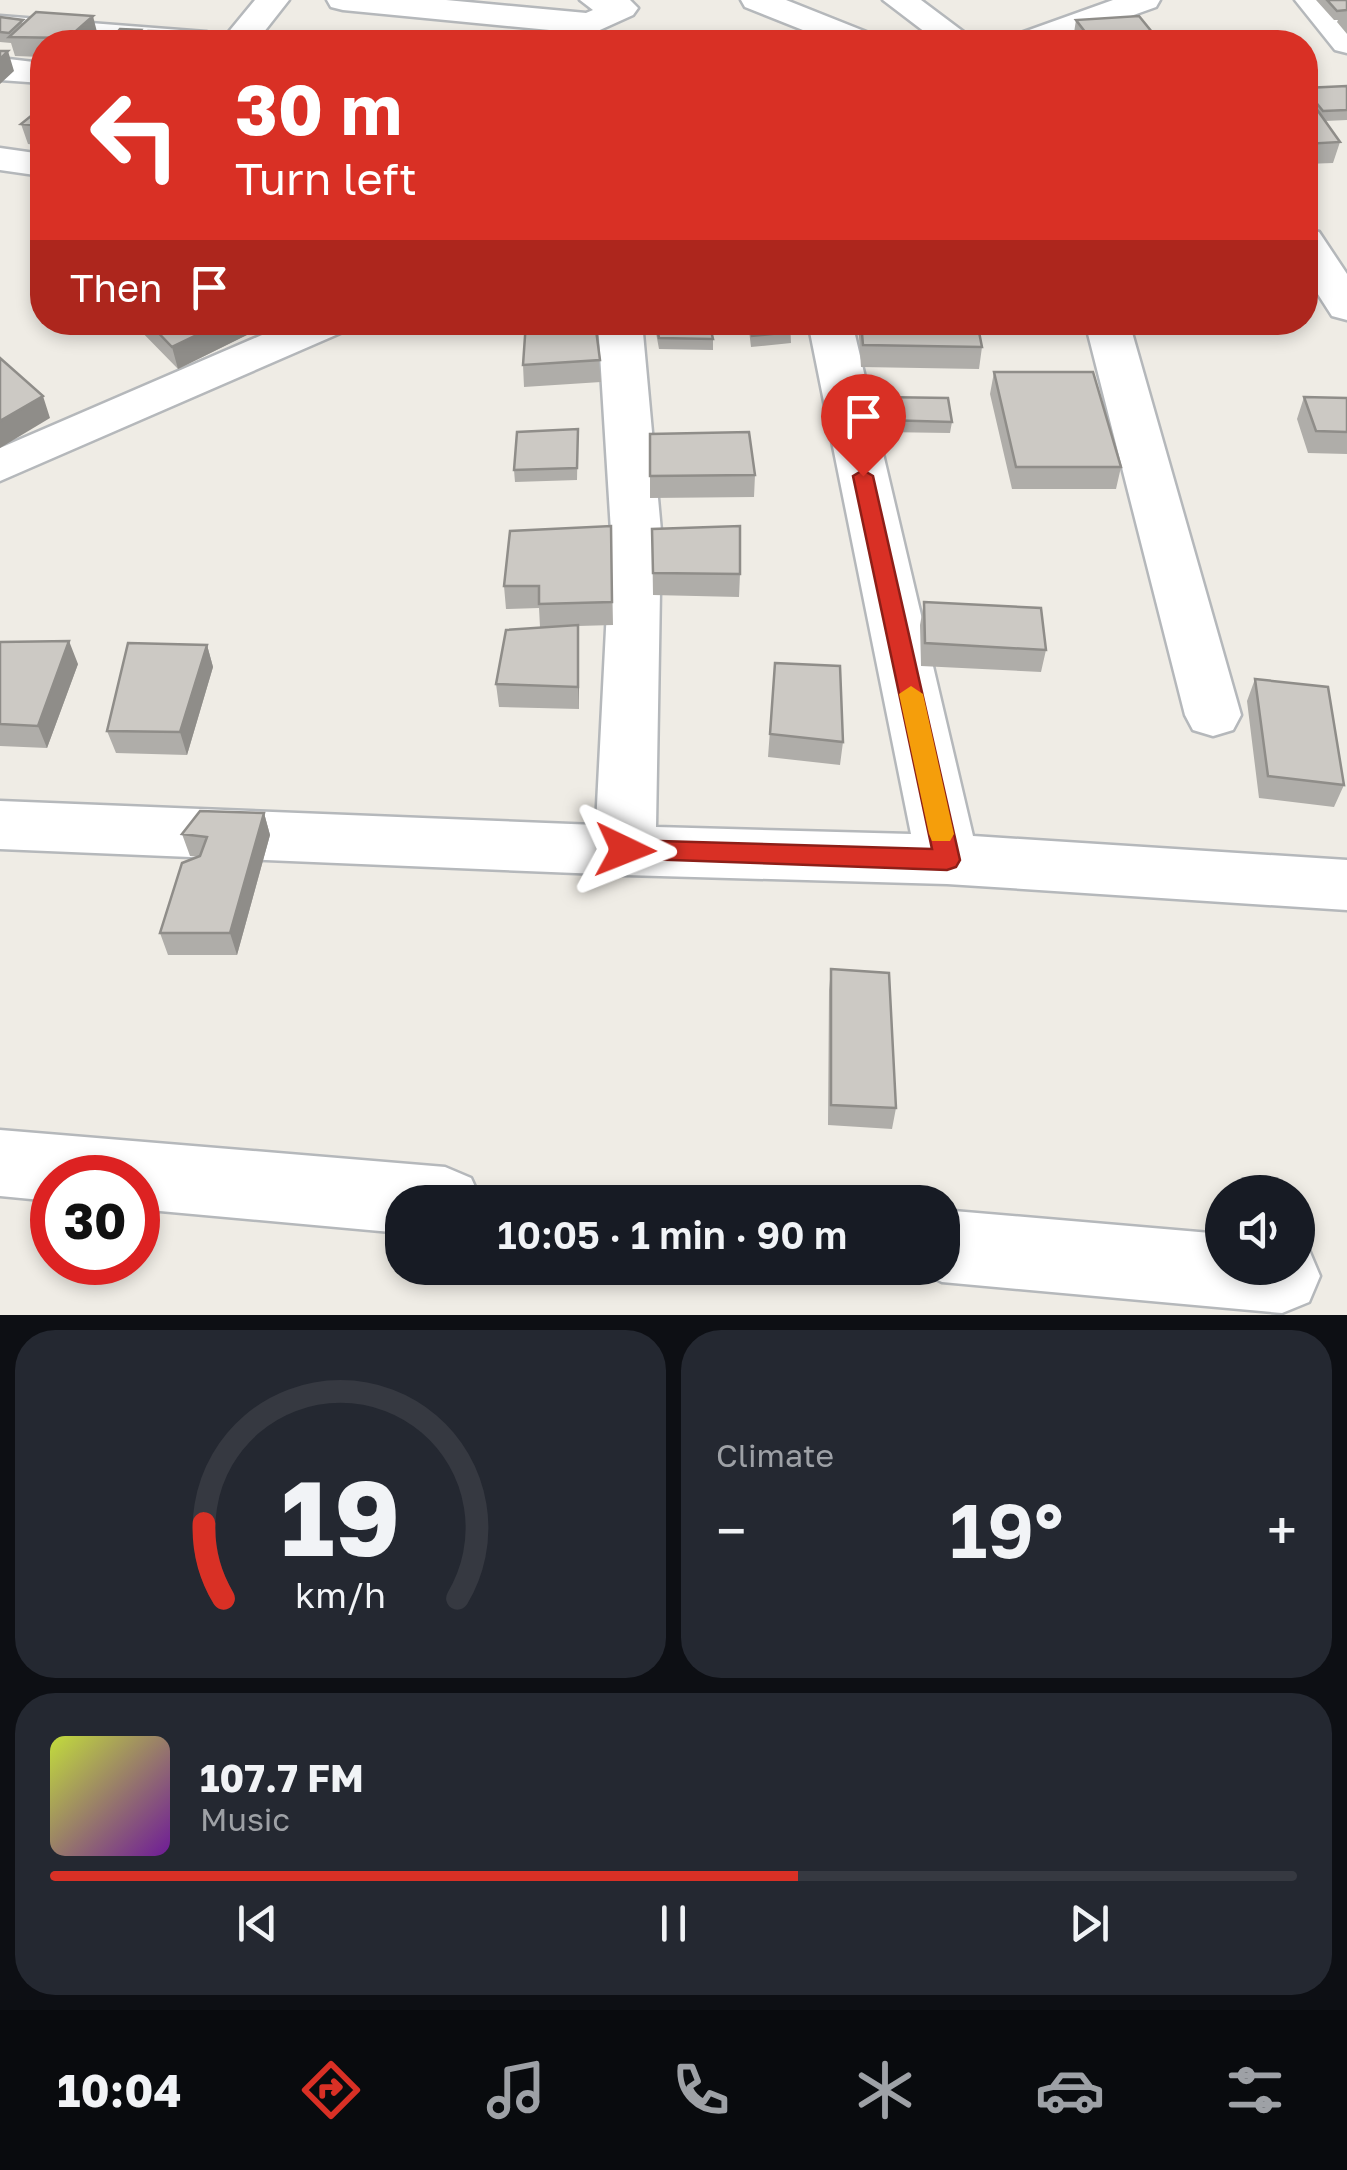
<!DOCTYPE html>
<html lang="en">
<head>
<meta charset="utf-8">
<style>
	:root { --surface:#171b24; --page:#242831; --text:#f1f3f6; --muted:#9ea1a6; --line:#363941; --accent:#d93025 }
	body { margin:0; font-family:"Golos Text",sans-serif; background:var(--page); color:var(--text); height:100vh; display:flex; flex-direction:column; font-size:38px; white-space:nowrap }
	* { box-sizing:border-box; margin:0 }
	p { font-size:32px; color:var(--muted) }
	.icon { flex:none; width:55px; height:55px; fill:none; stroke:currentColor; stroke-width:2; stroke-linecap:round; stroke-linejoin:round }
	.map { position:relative; height:1315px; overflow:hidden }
	.details { display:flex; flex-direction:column; gap:15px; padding:15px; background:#0d0f14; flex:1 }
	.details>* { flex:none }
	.top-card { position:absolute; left:30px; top:30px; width:1288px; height:305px; border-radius:40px; box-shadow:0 5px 15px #0003; background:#d93025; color:#fff; overflow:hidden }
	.buttons { position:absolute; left:1205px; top:1175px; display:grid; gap:20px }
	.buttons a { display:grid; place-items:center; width:110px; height:110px; border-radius:50%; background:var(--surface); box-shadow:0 5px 15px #0003; font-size:50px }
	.speed { position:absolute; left:30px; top:1155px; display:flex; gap:20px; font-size:50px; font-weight:700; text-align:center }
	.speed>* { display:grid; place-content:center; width:130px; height:130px; border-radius:50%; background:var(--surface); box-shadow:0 5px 15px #0003; line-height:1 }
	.speed .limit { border:15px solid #d22; background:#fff; color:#111 }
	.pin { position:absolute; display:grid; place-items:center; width:85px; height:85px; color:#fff; margin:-102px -42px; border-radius:50% 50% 50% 0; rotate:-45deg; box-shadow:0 0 10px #0007 }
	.pin .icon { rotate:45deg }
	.me { position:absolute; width:110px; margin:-55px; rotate:92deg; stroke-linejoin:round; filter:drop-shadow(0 0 8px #0008) }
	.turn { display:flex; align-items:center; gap:35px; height:210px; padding:0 40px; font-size:45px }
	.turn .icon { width:130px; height:130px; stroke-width:2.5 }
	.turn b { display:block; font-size:70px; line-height:85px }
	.then { display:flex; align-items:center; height:95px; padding:0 40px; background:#0003; gap:20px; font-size:38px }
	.big { font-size:75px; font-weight:600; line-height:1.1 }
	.details .card { flex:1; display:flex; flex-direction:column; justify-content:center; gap:15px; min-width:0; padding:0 35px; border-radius:40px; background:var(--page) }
	.details .dial { align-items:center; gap:0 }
	.dial svg { height:260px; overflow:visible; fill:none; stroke:var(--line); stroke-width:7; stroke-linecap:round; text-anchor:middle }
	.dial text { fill:var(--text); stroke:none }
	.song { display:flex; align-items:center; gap:30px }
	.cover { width:120px; height:120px; border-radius:15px; background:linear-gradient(135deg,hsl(70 70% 55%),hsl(280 70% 35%)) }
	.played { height:10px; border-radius:5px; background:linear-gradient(90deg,var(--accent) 60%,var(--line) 60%) }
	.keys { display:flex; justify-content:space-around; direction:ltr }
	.heat { display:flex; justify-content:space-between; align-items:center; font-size:55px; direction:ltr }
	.details .tiles { flex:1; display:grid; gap:15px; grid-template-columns:1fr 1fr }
	.card:last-child { grid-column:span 2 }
	.trip { position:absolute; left:385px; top:1185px; width:575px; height:100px; border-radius:40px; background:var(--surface); box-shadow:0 5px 15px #0003; font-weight:600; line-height:100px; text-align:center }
	.menu { display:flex; height:160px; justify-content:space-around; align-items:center; background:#090b0e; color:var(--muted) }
	.menu .icon { width:70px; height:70px }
	.menu .active { color:var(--accent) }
	.menu b { font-size:45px; color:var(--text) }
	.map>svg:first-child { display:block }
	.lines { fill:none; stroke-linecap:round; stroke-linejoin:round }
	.minor-casing { stroke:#b5b8bb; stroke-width:5 }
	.minor { fill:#fff; fill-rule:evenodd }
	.wall { fill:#afada9 }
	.shaded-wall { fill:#8f8d89 }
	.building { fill:#ccc9c4; stroke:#8f8d89; stroke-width:2.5 }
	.route { fill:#d93025; stroke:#8d1f18; stroke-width:2.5 }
	.slow { fill:#f59e0b }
</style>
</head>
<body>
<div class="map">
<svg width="1347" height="1315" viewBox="0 0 1347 1315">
	<rect width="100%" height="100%" fill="#efece5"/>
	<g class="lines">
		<!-- minor casing -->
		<g class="minor-casing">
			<path id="minor" d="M255,0H289L256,42H81L0,36V16L206,32L218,35L222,40Z
				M327,0H446L586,13L593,10L580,0H630L638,8L633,15L591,34L343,10L331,7Z
				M741,0H786L874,35L879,42H833L745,7Z
				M883,0H921L977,42H938Z
				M1113,0H1160L1156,7L1058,42H1010L1015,35Z
				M1295,0H1329L1347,22V53L1335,50Z
				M0,58L42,63V83L0,80Z
				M0,148L42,154V176L0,170Z
				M1305,229L1319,232L1347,274V320L1332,316L1305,274Z
				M292,322H352L345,331L0,481V448Z
				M598,322H642L661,531L656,827L911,834L808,322H852L973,836L1347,860V910L947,884L625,875L0,849V801L596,825L611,531Z
				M1085,322H1129L1241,715L1233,730L1213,736L1193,730L1185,715Z
				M0,1130L445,1167L471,1178L482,1202H402V1233L138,1209V1178H52V1201L0,1196Z
				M942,1210L1222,1234V1268H1298V1245L1309,1250L1320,1276L1309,1302L1282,1313L942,1282L914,1268H942Z"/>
		</g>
		<!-- minor -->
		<use href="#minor" class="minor"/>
	</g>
	<!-- wall -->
	<path class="wall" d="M1316,0H1347V34L1337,22L1338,20H1334Z
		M0,17L24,23L98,36L90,42H42V57L15,56L11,43L0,42Z
		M1076,20L1156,37L1155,42H1075L1073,39Z
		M1347,86V120L1325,121L1340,142L1333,163L1305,164V88Z
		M42,107V146L28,144L21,124Z
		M132,322H255L257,330L178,369Z
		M260,322H288L270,331Z
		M595,322L601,382L524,387L523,365L526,323H523Z
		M654,322H709L713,339V350L659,349Z
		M748,322H790L791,343L751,347Z
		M858,322H977L982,347L979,369L861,367Z
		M994,372L1121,467L1116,489H1012L990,394Z
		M881,397L952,422L950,433L882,432L880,408Z
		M1304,397L1347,398V454L1308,453L1297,419Z
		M578,429L577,480L515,482L514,470Z
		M650,434L755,475L754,497L650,498Z
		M611,526L613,625L578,626L579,709L499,707L496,684L561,626L540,627L539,608L506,609L504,586Z
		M652,529L740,574L739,597L653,595Z
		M924,602L1046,650L1041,672L921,666L920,625Z
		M0,642L78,664L47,748L0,746Z
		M207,645L213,667L187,755L116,753L107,731Z
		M775,663L843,742L840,765L768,757Z
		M1255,679L1344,785L1334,807L1259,798L1247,701Z
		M264,813L270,835L237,955H168L160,933L198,857L190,856L182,834Z
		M831,969L896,1108L892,1129L828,1125L829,990Z"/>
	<!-- shaded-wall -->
	<path class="shaded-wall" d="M93,16L98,36L90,42H69L68,38Z
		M141,30L143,40L141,42H131Z
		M8,51L14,71L0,84V59Z
		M224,322H255L257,330L178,369L172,347Z
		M268,322H288L270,331Z
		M43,396L50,418L0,448V421Z
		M578,625L579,648V709L578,687Z
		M69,641L78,664L47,748L38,726Z
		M207,645L213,667L187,755L180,732Z
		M264,813L270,835L237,955L230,933Z"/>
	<!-- building -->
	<path class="building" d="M1327,0H1347V10L1337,11Z
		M36,12L93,16L68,38L9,37Z
		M1139,16L1156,37L1092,41L1076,20Z
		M0,17L23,20L9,33L0,32Z
		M120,29L141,30L131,42H109Z
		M148,31L198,32L190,42H138Z
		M202,34L220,37L215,42H194Z
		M0,51H8L0,59Z
		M1347,86V110L1323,111L1305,89V88Z
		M1305,104H1313L1340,142L1305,144Z
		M42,107V126L21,124Z
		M148,322H224L172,347Z
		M526,322H595L600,360L523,365Z
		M656,322H709L713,339L659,338Z
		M750,322H790L792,332L752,336Z
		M861,322H977L982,347L863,345Z
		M0,358L43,396L0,421Z
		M994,372H1093L1121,467H1016Z
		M881,397L948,398L952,422L884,420Z
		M1304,397L1347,398V432L1316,431Z
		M578,429L577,468L514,470L517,432Z
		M749,432L755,475L650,476V434Z
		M611,526L612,602L539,604V586H504L510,531Z
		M740,526V574L653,573L652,529Z
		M924,602L1041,608L1046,650L925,643Z
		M578,625V687L496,684L506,630Z
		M69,641L38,726L0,724V642Z
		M128,643L207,645L180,732L107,731Z
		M775,663L840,666L843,742L770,734Z
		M1255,679L1328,687L1344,785L1268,776Z
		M200,811L264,813L230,933H160L182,863L200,856L207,837L182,834Z
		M831,969L889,973L896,1108L831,1105Z"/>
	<!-- route -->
	<path class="route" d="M863,470L873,476L960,860L956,867L947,870L616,858L612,850L616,843L625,840L932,849L853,476Z"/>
	<!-- slow -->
	<path class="slow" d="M911,686L923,694L954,834L950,841H932L929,834L899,694Z"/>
</svg>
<div class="buttons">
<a><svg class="icon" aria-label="sound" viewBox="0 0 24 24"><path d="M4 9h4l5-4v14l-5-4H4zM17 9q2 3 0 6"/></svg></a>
</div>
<div class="speed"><div class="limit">30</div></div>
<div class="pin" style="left:863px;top:476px;background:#d93025"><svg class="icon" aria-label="arrive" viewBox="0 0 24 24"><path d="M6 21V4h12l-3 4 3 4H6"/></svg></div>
<svg class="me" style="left:625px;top:850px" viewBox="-20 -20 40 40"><path d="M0-17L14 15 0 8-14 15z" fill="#d93025" stroke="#fff" stroke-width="4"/></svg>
<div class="trip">10:05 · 1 min · 90 m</div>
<div class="top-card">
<div class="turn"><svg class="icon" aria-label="left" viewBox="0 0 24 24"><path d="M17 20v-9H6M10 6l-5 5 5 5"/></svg><div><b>30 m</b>Turn left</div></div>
<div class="then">Then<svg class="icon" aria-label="arrive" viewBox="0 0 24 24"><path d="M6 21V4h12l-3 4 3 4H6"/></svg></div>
</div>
</div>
<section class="details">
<div class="tiles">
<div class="card dial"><svg viewBox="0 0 100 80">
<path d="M14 69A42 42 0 1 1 86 69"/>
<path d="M14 69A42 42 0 0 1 8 46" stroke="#d93025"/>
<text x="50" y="56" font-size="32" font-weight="700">19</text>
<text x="50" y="72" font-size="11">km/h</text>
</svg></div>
<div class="card"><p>Climate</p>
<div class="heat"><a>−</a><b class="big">19°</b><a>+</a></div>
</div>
<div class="card">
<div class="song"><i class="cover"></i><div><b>107.7 FM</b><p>Music</p></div></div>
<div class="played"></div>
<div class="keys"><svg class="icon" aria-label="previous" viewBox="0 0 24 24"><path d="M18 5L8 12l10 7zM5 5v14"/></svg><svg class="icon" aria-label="pause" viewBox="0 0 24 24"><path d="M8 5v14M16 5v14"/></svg><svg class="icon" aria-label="next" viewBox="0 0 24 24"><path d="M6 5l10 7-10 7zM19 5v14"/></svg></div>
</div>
</div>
</section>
<nav class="menu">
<b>10:04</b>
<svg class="icon active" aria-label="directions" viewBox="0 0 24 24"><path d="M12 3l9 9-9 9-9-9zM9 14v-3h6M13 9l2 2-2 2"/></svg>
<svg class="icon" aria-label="music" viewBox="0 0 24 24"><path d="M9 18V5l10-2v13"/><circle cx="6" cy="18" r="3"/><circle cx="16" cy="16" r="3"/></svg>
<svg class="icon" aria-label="phone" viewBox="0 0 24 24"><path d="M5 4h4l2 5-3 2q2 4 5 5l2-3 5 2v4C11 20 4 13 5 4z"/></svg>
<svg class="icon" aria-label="climate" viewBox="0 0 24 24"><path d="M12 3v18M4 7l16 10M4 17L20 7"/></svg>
<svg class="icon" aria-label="car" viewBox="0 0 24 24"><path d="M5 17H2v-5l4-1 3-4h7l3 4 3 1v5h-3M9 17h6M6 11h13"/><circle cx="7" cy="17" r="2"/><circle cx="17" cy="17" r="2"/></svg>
<svg class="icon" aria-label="filters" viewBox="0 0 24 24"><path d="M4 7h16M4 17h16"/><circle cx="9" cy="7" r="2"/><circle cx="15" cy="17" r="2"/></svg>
</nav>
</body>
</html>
